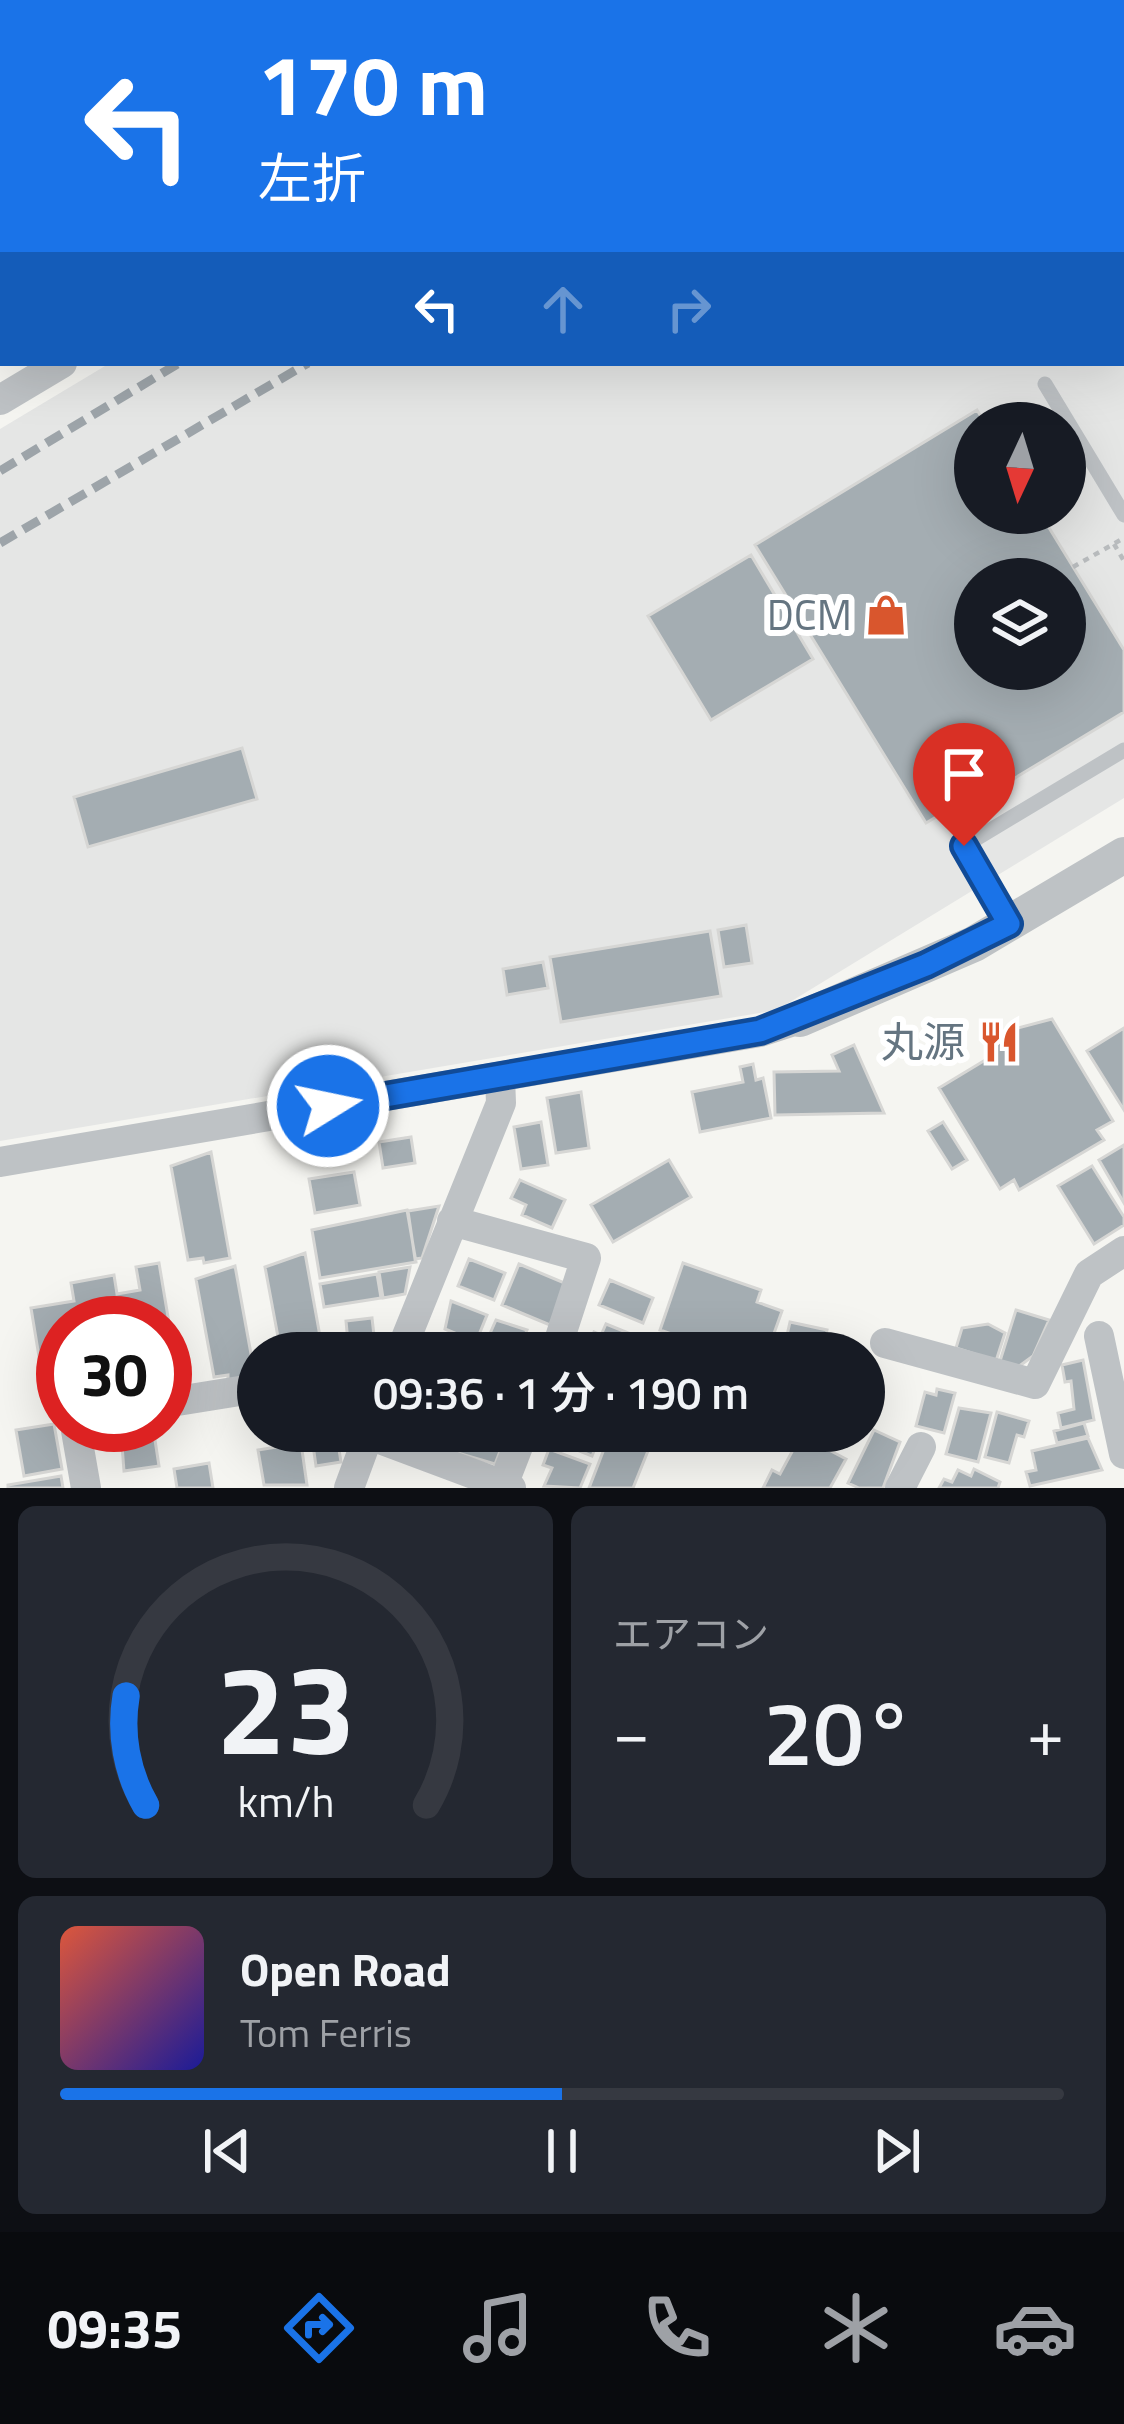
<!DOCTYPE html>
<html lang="ja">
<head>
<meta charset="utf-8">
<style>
	:root { --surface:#171b24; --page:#242831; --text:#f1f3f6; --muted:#9ea1a6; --line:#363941; --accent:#1a73e8 }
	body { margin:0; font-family:"Titillium Web","Noto Sans JP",sans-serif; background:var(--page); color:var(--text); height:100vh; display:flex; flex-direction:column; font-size:45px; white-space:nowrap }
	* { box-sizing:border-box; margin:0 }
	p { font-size:39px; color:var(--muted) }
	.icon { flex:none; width:66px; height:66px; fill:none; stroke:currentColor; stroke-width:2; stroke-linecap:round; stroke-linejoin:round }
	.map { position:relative; height:1488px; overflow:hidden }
	.side { display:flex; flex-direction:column; gap:18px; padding:18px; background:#0d0f14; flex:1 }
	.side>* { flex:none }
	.top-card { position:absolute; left:0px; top:0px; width:1125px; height:366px; box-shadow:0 12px 48px #0002; background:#1a73e8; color:#fff; overflow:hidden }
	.needle { width:78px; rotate:184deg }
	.tools { position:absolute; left:954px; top:402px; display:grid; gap:24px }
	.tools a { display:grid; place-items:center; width:132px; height:132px; border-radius:50%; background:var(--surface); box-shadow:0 12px 48px #0002; font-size:60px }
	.speed { position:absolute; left:36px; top:1296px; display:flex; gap:24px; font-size:60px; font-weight:700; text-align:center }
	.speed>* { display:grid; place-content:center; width:156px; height:156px; border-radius:50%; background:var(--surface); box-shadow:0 12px 48px #0002; line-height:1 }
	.speed .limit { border:18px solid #d22; background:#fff; color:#111 }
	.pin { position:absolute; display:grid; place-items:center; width:102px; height:102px; color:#fff; margin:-123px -51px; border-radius:50% 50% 50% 0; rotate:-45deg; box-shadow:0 0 12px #0007 }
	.pin .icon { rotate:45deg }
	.me { position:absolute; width:132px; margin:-66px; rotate:80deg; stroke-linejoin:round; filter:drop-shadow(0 0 9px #0008) }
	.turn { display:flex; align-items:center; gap:42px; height:252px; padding:0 60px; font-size:54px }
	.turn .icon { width:156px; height:156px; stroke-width:2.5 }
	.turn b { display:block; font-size:84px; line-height:102px }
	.lanes { display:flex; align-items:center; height:114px; padding:0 60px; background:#0003; justify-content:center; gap:60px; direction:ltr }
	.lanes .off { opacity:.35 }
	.big { font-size:90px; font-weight:600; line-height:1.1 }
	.side .card { flex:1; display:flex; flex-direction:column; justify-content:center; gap:18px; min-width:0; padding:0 42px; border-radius:18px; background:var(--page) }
	.side .dial { align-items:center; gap:0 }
	.dial svg { height:312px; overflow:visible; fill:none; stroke:var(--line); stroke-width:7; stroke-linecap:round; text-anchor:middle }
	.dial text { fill:var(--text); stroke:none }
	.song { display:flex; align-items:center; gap:36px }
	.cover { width:144px; height:144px; border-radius:18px; background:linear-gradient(135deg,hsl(10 70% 55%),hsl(240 70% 35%)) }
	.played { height:12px; border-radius:6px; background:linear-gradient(90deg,var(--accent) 50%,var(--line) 50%) }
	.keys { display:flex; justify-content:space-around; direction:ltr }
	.heat { display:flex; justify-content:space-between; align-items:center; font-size:66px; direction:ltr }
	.side .tiles { flex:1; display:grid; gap:18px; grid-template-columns:1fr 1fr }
	.card:last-child { grid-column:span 2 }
	.trip { position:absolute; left:237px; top:1332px; width:648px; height:120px; border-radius:60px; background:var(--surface); box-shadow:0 12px 48px #0002; font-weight:600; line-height:120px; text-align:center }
	.tab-bar { display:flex; height:192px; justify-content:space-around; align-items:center; background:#090b0e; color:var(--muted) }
	.tab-bar .icon { width:84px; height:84px }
	.tab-bar .on { color:var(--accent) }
	.tab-bar b { font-size:54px; color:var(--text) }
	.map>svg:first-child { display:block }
	.built { fill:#e5e6e5; fill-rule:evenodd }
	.building { fill:#a4adb2; stroke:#d6d6d4; stroke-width:3; fill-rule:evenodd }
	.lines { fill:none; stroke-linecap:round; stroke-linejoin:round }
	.path { stroke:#b8bbbd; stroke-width:4.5; stroke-dasharray:6 6; stroke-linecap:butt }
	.service { stroke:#bec2c5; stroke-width:15 }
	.minor { stroke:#bec2c5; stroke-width:30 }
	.tertiary { stroke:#bec2c5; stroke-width:36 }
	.rail { stroke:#9da4a9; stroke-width:9; stroke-dasharray:18 9; stroke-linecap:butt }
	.route-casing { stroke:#114b97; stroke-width:30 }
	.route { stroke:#1a73e8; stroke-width:21 }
	.labels { text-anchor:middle; stroke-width:12; stroke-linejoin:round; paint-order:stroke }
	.poi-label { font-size:42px; fill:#657581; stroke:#fff; text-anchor:end }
</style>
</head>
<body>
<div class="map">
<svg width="1124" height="1488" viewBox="0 0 1124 1488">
	<rect width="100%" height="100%" fill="#f5f5f1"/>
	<!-- built -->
	<path class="built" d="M721,0H1124V798L777,1010L0,1141V429L110,363H1122V3H716ZM975,423H1065V513H975ZM975,579H1065V669H975Z"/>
	<!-- building -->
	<path class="building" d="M977,410L985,423H975V513H1040L1124,650V712L967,807L963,801L926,823L755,545ZM975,579H1065V669H975Z
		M751,555L813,659L711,720L648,616Z
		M242,748L257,799L88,847L74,797Z
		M746,925L752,963L724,967L718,930Z
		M710,931L721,996L561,1022L550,957Z
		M543,962L548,988L507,995L503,969Z
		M1052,1019L1113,1121L1097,1130L1104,1140L1019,1190L1014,1180L1000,1189L939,1088L992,1056L987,1045L991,1035Z
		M1124,1028V1110L1087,1051Z
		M854,1045L884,1113L775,1115L774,1072L839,1071L832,1055Z
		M753,1064L756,1080L763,1078L771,1118L700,1132L692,1092L743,1082L740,1067Z
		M581,1092L589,1148L556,1153L547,1098Z
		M541,1122L548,1165L521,1169L514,1127Z
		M943,1122L967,1160L952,1169L928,1131Z
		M411,1137L415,1163L383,1168L379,1142Z
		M1124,1145V1203L1099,1160Z
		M211,1152L230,1258L204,1263L203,1258L188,1260L171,1166Z
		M669,1160L691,1197L613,1242L591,1205Z
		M1092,1166L1124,1217V1225L1094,1244L1058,1186Z
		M354,1172L360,1205L315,1213L309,1179Z
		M520,1180L565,1200L552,1228L522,1215L526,1205L511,1198Z
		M439,1206L422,1258L415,1259L408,1211Z
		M407,1210L416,1262L320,1278L312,1230Z
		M305,1253L323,1353H281L265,1267Z
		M469,1259L505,1273L494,1300L458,1286Z
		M159,1263L176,1365L165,1367V1323H63V1384L44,1387L31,1308L74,1301L71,1283L114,1275L117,1294L140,1290L136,1267Z
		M683,1263L761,1290L757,1302L782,1311L767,1353H726L660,1330Z
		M519,1264L567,1284L550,1325L502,1305Z
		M235,1266L255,1376L228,1381V1375L214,1377L196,1279Z
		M410,1267L405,1294L383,1298L379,1272Z
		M377,1274L381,1298L324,1307L320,1284Z
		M610,1280L653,1298L643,1323L599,1305Z
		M451,1301L487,1315L476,1342L445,1329Z
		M1016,1310L1049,1320L1033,1356L1018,1367L1000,1361Z
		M372,1318L376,1353H349L346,1321Z
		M496,1320L527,1330L517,1353L484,1347Z
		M790,1322L827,1330L822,1353H783Z
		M606,1324L636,1336L629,1353L587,1350L594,1332L601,1335Z
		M988,1324L1005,1333L996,1361L956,1348L962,1328Z
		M1083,1360L1094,1420L1061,1428L1058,1413L1074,1409L1071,1381L1065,1382L1062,1365Z
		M937,1389L955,1393L944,1433L916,1426L925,1392L936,1395Z
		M959,1408L991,1413L978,1462L946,1454Z
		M997,1412L1029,1421L1024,1437L1017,1435L1009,1463L985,1457Z
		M1084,1423L1088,1436L1057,1443L1054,1431Z
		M54,1424L62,1469L24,1476L16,1430Z
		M153,1427L159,1466L124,1471L121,1432Z
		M874,1430L900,1442L883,1488H859L848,1483Z
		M311,1431H336L341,1462L316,1466Z
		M448,1431H495L506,1436L495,1464L441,1448Z
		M602,1431L592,1456L559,1443L563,1431Z
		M611,1431H656L633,1488H589Z
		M801,1435L846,1459L830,1488H763L772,1470L780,1474Z
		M1088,1438L1102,1470L1030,1486L1026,1472L1036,1470L1032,1451Z
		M301,1443L307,1485H264L258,1450Z
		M549,1449L590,1464L580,1488L544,1486L552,1468L543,1465Z
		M209,1463L213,1488H177L174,1469Z
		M974,1469L1000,1482L998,1488H939L944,1479L952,1482L958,1470L971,1476Z
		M61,1476L63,1488H8V1485Z"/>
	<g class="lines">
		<!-- path -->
		<path class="path" d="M1114,544L1124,561
			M1073,567L1124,538"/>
		<!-- service -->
		<path class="service" d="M127,0L130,3
			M355,3L362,0
			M1045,384L1124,515
			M1009,924L964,846L1124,750"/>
		<!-- minor -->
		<path class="minor" d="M392,0L394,3
			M673,3L678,0
			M0,143L3,148
			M0,400L62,363
			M0,1162L760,1032L800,1019
			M452,1221L586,1258L555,1353
			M1099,1336L1124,1454
			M885,1343L1035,1384L1089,1274L1124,1251
			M400,1353L501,1103L500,1077
			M165,1403L258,1388
			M75,1425L86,1488
			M369,1435L511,1488
			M503,1485L524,1431
			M349,1488L370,1431
			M900,1488L921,1447"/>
		<!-- tertiary -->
		<path class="tertiary" d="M800,1019L974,944L1124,855"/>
		<!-- rail -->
		<path class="rail" d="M778,3L783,0
			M910,3L915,0
			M0,471L179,363
			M0,543L308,363"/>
	</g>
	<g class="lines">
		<!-- route casing -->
		<g class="route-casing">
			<path id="route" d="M328,1106L760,1031L926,965L1009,924L964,846"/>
		</g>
		<!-- route -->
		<use href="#route" class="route"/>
	</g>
	<!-- icons -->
	<defs>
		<g id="shop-bare" transform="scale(3.24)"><path d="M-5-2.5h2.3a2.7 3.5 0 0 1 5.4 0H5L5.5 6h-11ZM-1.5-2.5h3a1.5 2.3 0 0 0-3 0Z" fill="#d9562d" stroke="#fff" stroke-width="2.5" paint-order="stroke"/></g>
		<g id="restaurant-bare" transform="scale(3.24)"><path d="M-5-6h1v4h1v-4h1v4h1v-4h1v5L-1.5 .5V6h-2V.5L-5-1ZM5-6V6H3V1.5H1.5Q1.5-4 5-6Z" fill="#d9562d" stroke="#fff" stroke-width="2.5" paint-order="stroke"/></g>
	</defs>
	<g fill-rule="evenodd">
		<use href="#shop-bare" x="886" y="615"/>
		<use href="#restaurant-bare" x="999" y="1042"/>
	</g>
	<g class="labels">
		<!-- poi labels -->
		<g class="poi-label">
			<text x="852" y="630">DCM</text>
			<text x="965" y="1057">丸源</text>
		</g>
	</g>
</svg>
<div class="tools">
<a><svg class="needle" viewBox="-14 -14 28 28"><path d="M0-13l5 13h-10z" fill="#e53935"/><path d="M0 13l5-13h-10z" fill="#9ea1a6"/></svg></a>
<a><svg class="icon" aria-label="layers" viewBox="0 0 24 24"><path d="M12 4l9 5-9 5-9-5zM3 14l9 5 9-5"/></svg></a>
</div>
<div class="speed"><div class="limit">30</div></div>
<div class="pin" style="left:964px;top:846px;background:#d93025"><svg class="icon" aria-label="arrive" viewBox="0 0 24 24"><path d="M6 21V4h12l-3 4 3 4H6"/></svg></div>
<svg class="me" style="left:328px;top:1106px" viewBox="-20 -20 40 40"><circle r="17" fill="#1a73e8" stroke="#fff" stroke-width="3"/><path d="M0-11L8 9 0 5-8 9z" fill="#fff"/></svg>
<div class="trip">09:36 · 1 分 · 190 m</div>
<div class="top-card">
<div class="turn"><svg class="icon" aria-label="left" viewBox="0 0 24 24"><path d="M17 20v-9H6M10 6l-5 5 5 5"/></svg><div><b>170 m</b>左折</div></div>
<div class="lanes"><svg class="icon" aria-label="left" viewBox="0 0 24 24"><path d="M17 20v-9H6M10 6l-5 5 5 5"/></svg><svg class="icon off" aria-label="ahead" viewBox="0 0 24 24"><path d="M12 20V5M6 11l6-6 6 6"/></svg><svg class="icon off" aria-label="right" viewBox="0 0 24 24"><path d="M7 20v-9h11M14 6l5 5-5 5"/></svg></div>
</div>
</div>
<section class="side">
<div class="tiles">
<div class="card dial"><svg viewBox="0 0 100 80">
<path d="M14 69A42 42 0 1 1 86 69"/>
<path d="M14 69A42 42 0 0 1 9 41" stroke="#1a73e8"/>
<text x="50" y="56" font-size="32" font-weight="700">23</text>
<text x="50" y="72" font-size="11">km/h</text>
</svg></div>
<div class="card"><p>エアコン</p>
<div class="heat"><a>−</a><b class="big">20°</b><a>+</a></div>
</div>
<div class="card">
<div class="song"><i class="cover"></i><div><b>Open Road</b><p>Tom Ferris</p></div></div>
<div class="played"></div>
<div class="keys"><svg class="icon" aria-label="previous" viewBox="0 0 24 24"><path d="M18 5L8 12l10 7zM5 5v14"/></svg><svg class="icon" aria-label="pause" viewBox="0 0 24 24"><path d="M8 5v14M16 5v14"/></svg><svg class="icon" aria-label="next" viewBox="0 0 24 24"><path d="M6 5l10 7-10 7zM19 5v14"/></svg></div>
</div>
</div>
</section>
<nav class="tab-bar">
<b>09:35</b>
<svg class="icon on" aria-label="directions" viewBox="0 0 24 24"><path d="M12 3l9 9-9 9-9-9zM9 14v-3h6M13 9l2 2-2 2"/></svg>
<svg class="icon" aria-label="music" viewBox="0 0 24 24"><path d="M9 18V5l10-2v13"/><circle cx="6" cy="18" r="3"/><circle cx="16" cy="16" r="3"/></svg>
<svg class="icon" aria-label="phone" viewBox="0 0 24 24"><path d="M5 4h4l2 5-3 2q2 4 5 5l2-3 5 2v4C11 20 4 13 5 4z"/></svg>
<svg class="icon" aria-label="climate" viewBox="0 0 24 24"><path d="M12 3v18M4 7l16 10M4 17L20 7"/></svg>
<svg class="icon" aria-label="car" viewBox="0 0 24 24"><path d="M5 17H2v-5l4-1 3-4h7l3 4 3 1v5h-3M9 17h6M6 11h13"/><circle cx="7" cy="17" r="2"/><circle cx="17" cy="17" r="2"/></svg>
</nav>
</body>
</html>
